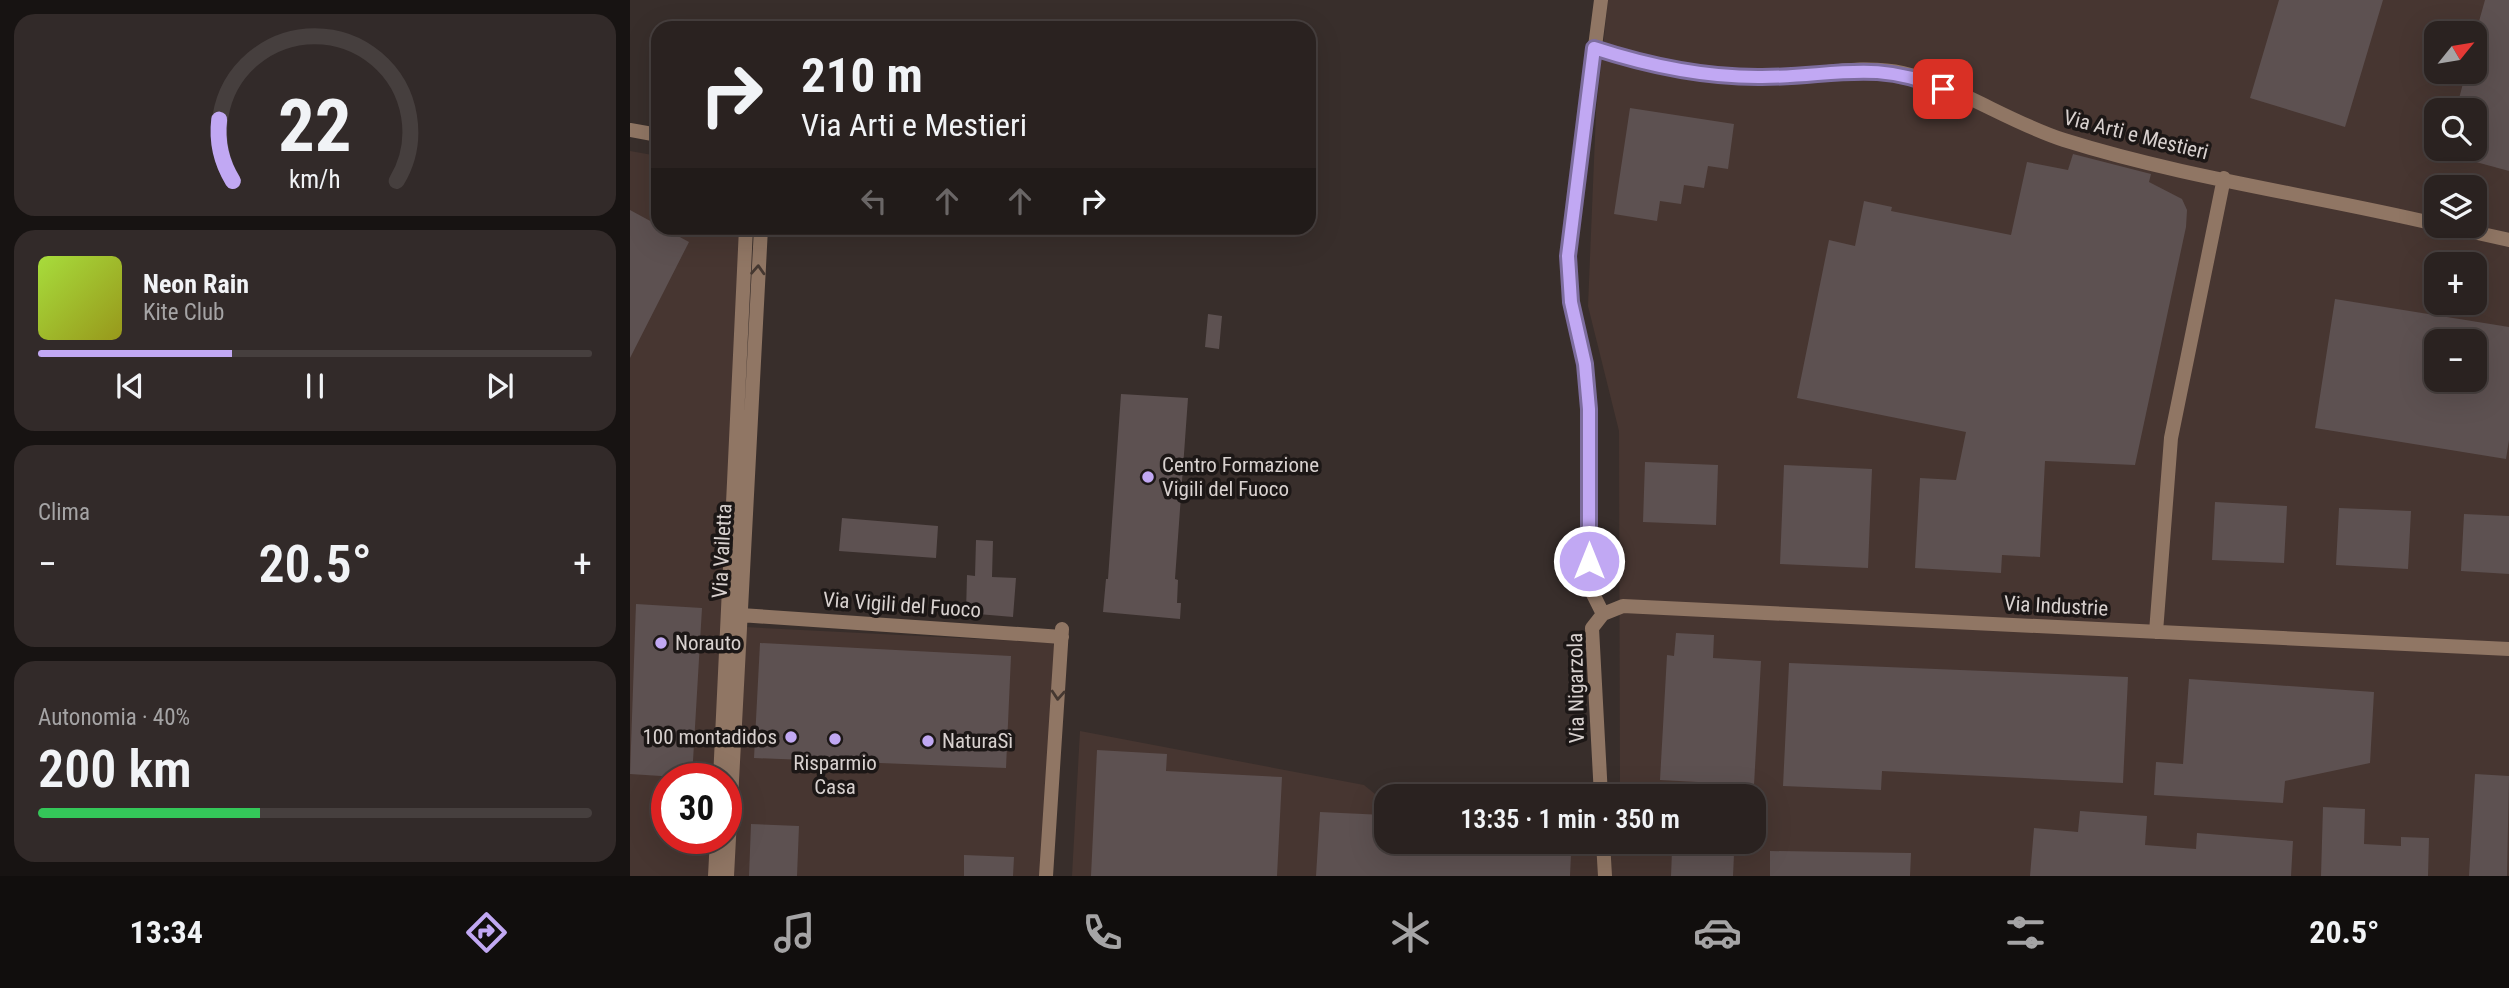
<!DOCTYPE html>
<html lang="it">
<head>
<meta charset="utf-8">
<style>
	:root { --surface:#2a2220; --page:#322a29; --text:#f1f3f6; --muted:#a5a4a5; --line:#463f3e; --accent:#c1a8f3 }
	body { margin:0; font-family:"Roboto Condensed",sans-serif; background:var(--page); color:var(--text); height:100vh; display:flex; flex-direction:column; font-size:26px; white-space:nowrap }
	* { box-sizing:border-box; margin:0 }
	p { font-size:23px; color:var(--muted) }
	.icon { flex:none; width:38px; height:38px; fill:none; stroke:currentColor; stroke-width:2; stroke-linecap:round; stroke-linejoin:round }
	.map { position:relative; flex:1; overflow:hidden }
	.drawer { display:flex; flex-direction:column; gap:14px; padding:14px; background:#171312; width:630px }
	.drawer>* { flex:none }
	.top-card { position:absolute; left:21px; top:21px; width:665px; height:214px; border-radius:21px; box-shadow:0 7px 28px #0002,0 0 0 2px var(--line); background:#2a2220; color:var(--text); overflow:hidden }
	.needle { width:46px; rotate:60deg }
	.buttons { position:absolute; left:1794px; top:21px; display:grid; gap:14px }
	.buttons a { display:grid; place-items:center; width:63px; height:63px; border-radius:14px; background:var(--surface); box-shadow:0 7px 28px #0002,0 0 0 2px var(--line); font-size:35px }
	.speed { position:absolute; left:21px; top:763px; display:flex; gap:14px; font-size:35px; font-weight:700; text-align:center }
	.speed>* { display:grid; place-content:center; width:91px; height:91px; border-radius:50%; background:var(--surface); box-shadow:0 7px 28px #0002,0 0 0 2px var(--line); line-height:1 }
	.speed .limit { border:10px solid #d22; background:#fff; color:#111 }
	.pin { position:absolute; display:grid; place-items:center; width:60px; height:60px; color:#fff; margin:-30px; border-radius:14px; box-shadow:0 4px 10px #0006 }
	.me { position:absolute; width:77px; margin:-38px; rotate:0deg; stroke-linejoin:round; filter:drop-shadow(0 0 5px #0008) }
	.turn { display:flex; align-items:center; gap:24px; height:147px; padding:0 35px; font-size:32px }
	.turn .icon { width:91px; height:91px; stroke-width:2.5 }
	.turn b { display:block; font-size:49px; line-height:60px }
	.lanes { display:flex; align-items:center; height:66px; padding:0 35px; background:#0003; justify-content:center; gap:35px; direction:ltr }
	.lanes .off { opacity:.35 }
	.big { font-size:52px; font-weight:600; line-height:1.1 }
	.drawer .widget { flex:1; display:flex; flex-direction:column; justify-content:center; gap:10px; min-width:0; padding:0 24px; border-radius:21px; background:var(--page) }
	.drawer .dial { align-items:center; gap:0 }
	.dial svg { height:182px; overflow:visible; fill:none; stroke:var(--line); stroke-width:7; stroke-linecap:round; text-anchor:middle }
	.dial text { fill:var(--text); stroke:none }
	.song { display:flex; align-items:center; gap:21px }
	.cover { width:84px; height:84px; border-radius:10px; background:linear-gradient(135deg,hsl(80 70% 55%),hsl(60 70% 35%)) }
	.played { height:7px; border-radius:4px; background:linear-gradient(90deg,var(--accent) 35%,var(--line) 35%) }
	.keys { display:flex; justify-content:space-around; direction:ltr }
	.heat { display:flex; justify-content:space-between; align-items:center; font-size:38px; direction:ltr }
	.charge { height:10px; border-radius:5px; background:linear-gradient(90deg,#34c759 40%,var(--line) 0) }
	.trip { position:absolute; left:744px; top:784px; width:392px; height:70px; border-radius:21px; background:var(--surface); box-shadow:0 7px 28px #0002,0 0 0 2px var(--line); font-weight:600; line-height:70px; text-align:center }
	.menu { display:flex; height:112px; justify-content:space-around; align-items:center; background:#110e0d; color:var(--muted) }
	.menu .icon { width:49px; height:49px }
	.menu .current { color:var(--accent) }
	.menu b { font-size:32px; color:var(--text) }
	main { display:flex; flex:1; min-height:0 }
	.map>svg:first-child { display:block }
	.built { fill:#473631; fill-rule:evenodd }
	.building { fill:#5d5151; fill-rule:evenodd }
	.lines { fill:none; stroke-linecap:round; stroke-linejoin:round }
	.minor { stroke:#907664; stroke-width:14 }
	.oneway { stroke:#453831 }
	.route-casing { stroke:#7d6d9e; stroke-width:18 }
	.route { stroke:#c1a8f3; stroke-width:12 }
	.poi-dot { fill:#c1a8f3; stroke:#1c1716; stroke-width:2.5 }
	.labels { text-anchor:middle; stroke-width:7; stroke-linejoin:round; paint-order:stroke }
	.street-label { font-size:21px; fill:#d8d1cf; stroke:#1c1716 }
	.poi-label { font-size:21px; fill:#d8d1cf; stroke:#1c1716; text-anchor:start }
</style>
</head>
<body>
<main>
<section class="drawer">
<div class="widget dial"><svg viewBox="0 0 100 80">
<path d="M14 69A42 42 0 1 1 86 69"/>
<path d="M14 69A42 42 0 0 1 8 42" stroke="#c1a8f3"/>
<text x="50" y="56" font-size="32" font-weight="700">22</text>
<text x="50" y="72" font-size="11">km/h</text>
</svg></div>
<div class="widget">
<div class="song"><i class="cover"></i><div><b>Neon Rain</b><p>Kite Club</p></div></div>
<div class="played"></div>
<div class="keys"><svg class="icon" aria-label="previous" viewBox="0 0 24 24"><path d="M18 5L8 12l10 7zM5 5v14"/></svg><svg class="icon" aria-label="pause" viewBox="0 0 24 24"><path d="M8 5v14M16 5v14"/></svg><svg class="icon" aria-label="next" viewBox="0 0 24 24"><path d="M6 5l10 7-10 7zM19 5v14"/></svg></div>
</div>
<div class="widget"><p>Clima</p>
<div class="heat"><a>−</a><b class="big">20.5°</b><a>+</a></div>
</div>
<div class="widget"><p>Autonomia · 40%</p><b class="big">200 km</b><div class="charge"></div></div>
</section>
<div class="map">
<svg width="1879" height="876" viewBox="0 0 1879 876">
	<rect width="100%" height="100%" fill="#382e2b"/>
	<!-- built -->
	<path class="built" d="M978,0H1879V876H442L450,731L734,785L756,803V842H1124V796H990L989,431L958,306L966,112ZM1806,33H1844V72H1806ZM1806,110H1844V149H1806ZM1806,187H1844V226H1806ZM1806,264H1844V303H1806ZM1806,341H1844V380H1806Z
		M0,151L28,156V228H107L110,243L95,626L427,643L413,876H0ZM37,779H96V838H37Z"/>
	<!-- building -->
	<path class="building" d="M1649,0H1753L1715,127L1620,98Z
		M1855,0H1879V171L1813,153L1814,149H1844V110H1826L1836,72H1844V39Z
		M1000,108L1104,124L1098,169L1078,166L1074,188L1054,185L1051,204L1030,201L1027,221L984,214Z
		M1443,154L1521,174L1519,182L1552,199L1557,210L1556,227L1505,465L1415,461L1410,557L1372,555L1371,573L1285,568L1290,478L1326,480L1336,432L1167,398L1199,240L1225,246L1234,201L1262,207L1261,211L1381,235L1397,162L1438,170Z
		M0,210L59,242L0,358Z
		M1705,299L1879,327V440L1876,459L1685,428ZM1806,341H1844V380H1806Z
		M578,314L592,316L589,349L575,347Z
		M491,394L558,398L545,579L548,580L547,603H551L550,619L473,612L476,579H478Z
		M1015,462L1088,465L1086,525L1013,522Z
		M1154,465L1242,469L1238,568L1150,564Z
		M1585,502L1657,506L1654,563L1582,560Z
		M1709,508L1781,511L1778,569L1706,565Z
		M1834,514L1879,516V574L1831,571Z
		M212,518L308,526L306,558L209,551Z
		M346,540L363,541L362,577L386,578L383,617L336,613L337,575L345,576Z
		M6,604L72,608L62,778L0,774Z
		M1046,633L1084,635L1083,658L1131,661L1124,785L1030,780L1037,655L1044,656Z
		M130,643L381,656L376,768L124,758Z
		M1159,663L1498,677L1493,783L1252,771L1251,790L1153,786Z
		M1559,679L1744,692L1740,763L1655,781L1653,803L1524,795L1526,762L1553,764Z
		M467,750L537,754L536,771L652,777L647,876H461Z
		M1845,774L1879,776L1877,876H1839Z
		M1693,807L1735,809L1734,844L1771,846V837L1799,838L1798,876H1691Z
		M1450,811L1517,816L1515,845L1566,849L1567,833L1663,841L1661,876H1400L1404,828L1448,832Z
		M690,812L754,815L753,844L941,854L940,876H686Z
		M121,824L169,826L167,876H119Z
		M1042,851L1104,854L1103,876H1041Z
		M1140,851L1281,853L1280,876H1140Z
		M334,855L384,857L383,876H334Z"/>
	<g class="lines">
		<!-- minor -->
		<path class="minor" d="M971,0L938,256L941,302L955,364L959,409V586L973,614
			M964,48C1019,65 1078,78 1136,77C1180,77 1229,63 1273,73C1326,85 1380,123 1434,140C1555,178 1683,195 1806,224
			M0,130L28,135
			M1816,226L1879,240
			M110,615L432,637
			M1526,632L1541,438L1594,178
			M90,779L116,228
			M971,796L962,628L973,614L993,606L1879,649
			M973,842L975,876
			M85,876L87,838
			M97,876L131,228
			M416,876L432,629"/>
	</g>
	<!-- one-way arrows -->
	<defs><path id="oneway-chevron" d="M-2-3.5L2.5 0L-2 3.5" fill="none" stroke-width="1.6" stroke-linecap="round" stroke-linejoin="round" transform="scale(1.75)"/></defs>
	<g class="oneway">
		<use href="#oneway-chevron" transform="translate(128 270) rotate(-87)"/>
		<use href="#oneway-chevron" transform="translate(428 695) rotate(94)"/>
	</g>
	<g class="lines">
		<!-- route casing -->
		<g class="route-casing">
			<path id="route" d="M959,561V409L955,364L941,302L938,256L964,48C1016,65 1073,77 1128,77C1199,78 1244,58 1313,89"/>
		</g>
		<!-- route -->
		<use href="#route" class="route"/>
	</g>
	<!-- markers -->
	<g class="poi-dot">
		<circle cx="518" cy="477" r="7"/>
		<circle cx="31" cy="643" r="7"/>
		<circle cx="161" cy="737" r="7"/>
		<circle cx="205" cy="739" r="7"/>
		<circle cx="298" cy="741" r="7"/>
	</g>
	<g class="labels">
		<!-- street labels -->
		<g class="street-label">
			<text transform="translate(1506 135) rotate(14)" y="7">Via Arti e Mestieri</text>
			<text transform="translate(92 551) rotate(-87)" y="7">Via Vailetta</text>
			<text transform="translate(272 605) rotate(4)" y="7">Via Vigili del Fuoco</text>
			<text transform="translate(1426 606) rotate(3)" y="7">Via Industrie</text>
			<text transform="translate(946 688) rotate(-91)" y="7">Via Nigarzola</text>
		</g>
		<!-- poi labels -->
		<g class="poi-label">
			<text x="532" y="472">Centro Formazione<tspan x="532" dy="24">Vigili del Fuoco</tspan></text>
			<text x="45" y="650">Norauto</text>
			<text x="147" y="744" text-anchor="end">100 montadidos</text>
			<text x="312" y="748">NaturaSì</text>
			<text x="205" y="770" text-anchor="middle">Risparmio<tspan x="205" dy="24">Casa</tspan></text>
		</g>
	</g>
</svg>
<div class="buttons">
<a><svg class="needle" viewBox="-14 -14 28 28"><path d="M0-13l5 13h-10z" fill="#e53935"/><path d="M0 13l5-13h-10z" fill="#a5a4a5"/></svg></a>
<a><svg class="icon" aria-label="search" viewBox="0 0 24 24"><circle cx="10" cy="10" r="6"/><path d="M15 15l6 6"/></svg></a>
<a><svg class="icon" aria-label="layers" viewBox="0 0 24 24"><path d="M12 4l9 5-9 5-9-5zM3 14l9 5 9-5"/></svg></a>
<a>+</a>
<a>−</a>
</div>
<div class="speed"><div class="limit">30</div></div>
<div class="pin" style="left:1313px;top:89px;background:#d93025"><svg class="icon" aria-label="arrive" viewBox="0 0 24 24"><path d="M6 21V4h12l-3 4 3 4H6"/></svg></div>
<svg class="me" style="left:959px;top:561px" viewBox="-20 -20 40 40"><circle r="17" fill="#c1a8f3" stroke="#fff" stroke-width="3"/><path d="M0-11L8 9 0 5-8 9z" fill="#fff"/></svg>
<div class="trip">13:35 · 1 min · 350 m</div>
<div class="top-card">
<div class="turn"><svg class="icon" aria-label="right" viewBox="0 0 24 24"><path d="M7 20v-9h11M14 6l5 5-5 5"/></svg><div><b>210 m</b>Via Arti e Mestieri</div></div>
<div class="lanes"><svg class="icon off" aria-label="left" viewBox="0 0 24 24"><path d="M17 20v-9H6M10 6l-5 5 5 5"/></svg><svg class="icon off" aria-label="ahead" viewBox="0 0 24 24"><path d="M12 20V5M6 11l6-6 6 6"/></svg><svg class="icon off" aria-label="ahead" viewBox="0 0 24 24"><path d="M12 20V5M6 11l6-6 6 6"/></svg><svg class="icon" aria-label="right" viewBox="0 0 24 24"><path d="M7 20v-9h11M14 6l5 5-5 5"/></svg></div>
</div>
</div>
</main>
<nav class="menu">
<b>13:34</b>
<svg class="icon current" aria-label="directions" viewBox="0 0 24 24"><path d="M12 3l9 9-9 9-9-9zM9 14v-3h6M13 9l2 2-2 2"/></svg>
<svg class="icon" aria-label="music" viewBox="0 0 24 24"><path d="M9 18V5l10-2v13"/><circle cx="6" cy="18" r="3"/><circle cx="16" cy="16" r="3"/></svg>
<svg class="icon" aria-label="phone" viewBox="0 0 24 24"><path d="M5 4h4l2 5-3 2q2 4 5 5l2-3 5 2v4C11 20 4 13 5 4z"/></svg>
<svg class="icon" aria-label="climate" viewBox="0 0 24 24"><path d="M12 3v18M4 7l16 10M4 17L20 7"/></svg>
<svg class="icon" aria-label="car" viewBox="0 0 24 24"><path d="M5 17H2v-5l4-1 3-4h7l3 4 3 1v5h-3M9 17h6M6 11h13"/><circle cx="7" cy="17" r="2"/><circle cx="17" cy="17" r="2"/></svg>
<svg class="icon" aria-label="filters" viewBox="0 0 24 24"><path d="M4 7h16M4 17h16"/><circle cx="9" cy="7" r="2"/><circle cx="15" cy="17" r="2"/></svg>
<b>20.5°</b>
</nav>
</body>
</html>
